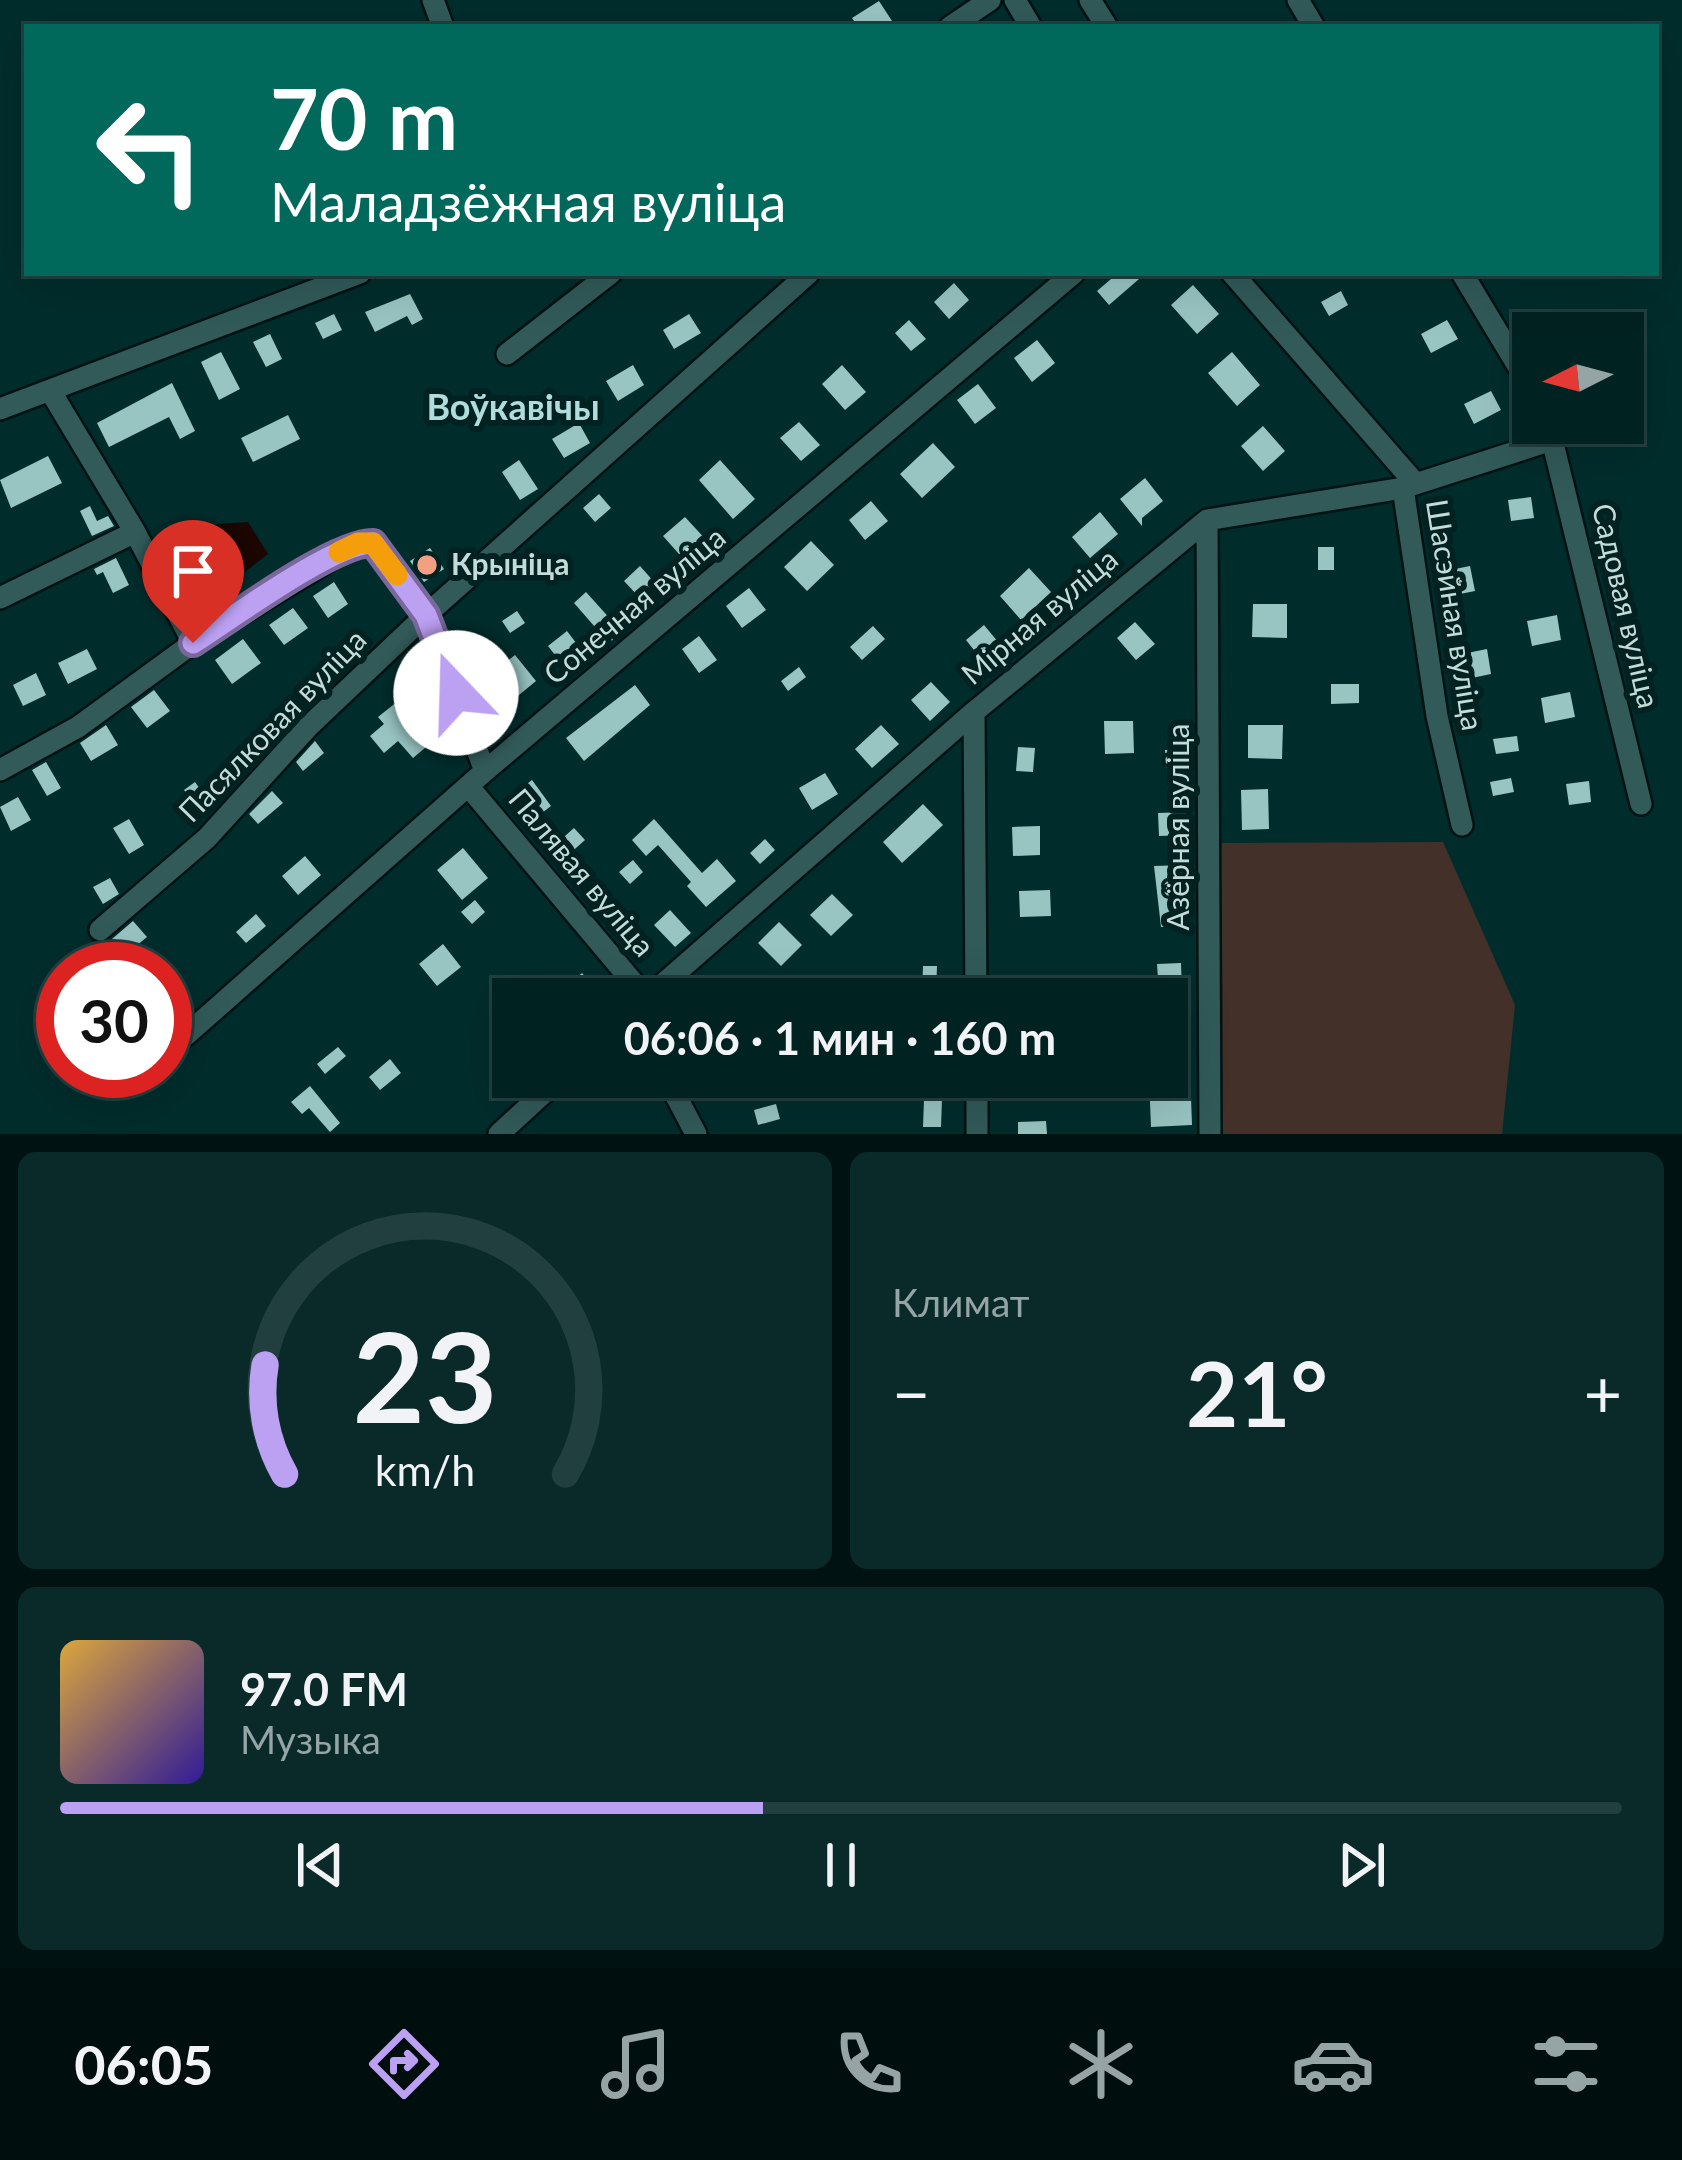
<!DOCTYPE html>
<html lang="ru">
<head>
<meta charset="utf-8">
<style>
	:root { --surface:#002221; --page:#0a2a2a; --text:#f1f3f6; --muted:#95a4a5; --line:#223f3f; --accent:#bca0f2 }
	body { margin:0; font-family:Lato,sans-serif; background:var(--page); color:var(--text); height:100vh; display:flex; flex-direction:column; font-size:45px; white-space:nowrap }
	* { box-sizing:border-box; margin:0 }
	p { font-size:39px; color:var(--muted) }
	.icon { flex:none; width:66px; height:66px; fill:none; stroke:currentColor; stroke-width:2; stroke-linecap:round; stroke-linejoin:round }
	.map { position:relative; height:1134px; overflow:hidden }
	.details { display:flex; flex-direction:column; gap:18px; padding:18px; background:#001312; flex:1 }
	.details>* { flex:none }
	.top-card { position:absolute; left:24px; top:24px; width:1635px; height:252px; border-radius:0px; box-shadow:0 12px 48px #0002,0 0 0 3px var(--line); background:#00695c; color:#fff; overflow:hidden }
	.needle { width:78px; rotate:264deg }
	.controls { position:absolute; left:1512px; top:312px; display:grid; gap:24px }
	.controls a { display:grid; place-items:center; width:132px; height:132px; border-radius:0px; background:var(--surface); box-shadow:0 12px 48px #0002,0 0 0 3px var(--line); font-size:60px }
	.speed { position:absolute; left:36px; top:942px; display:flex; gap:24px; font-size:60px; font-weight:700; text-align:center }
	.speed>* { display:grid; place-content:center; width:156px; height:156px; border-radius:50%; background:var(--surface); box-shadow:0 12px 48px #0002,0 0 0 3px var(--line); line-height:1 }
	.speed .limit { border:18px solid #d22; background:#fff; color:#111 }
	.pin { position:absolute; display:grid; place-items:center; width:102px; height:102px; color:#fff; margin:-123px -51px; border-radius:50% 50% 50% 0; rotate:-45deg; box-shadow:0 0 12px #0007 }
	.pin .icon { rotate:45deg }
	.me { position:absolute; width:132px; margin:-66px; rotate:339deg; stroke-linejoin:round; filter:drop-shadow(0 0 9px #0008) }
	.turn { display:flex; align-items:center; gap:42px; height:252px; padding:0 48px; font-size:54px }
	.turn .icon { width:156px; height:156px; stroke-width:2.5 }
	.turn b { display:block; font-size:84px; line-height:102px }
	.big { font-size:90px; font-weight:700; line-height:1.1 }
	.details .widget { flex:1; display:flex; flex-direction:column; justify-content:center; gap:18px; min-width:0; padding:0 42px; border-radius:18px; background:var(--page) }
	.details .dial { align-items:center; gap:0 }
	.dial svg { height:312px; overflow:visible; fill:none; stroke:var(--line); stroke-width:7; stroke-linecap:round; text-anchor:middle }
	.dial text { fill:var(--text); stroke:none }
	.song { display:flex; align-items:center; gap:36px }
	.cover { width:144px; height:144px; border-radius:18px; background:linear-gradient(135deg,hsl(40 70% 55%),hsl(250 70% 35%)) }
	.played { height:12px; border-radius:6px; background:linear-gradient(90deg,var(--accent) 45%,var(--line) 45%) }
	.keys { display:flex; justify-content:space-around; direction:ltr }
	.heat { display:flex; justify-content:space-between; align-items:center; font-size:66px; direction:ltr }
	.details .tiles { flex:1; display:grid; gap:18px; grid-template-columns:1fr 1fr }
	.widget:last-child { grid-column:span 2 }
	.trip { position:absolute; left:492px; top:978px; width:696px; height:120px; border-radius:0px; background:var(--surface); box-shadow:0 12px 48px #0002,0 0 0 3px var(--line); font-weight:700; line-height:120px; text-align:center }
	.tabs { display:flex; height:192px; justify-content:space-around; align-items:center; background:#000e0d; color:var(--muted) }
	.tabs .icon { width:84px; height:84px }
	.tabs .current { color:var(--accent) }
	.tabs b { font-size:54px; color:var(--text) }
	.map>svg:first-child { display:block }
	.green { fill:#423029 }
	.water { fill:#1b0602 }
	.building { fill:#98c4c2 }
	.lines { fill:none; stroke-linecap:round; stroke-linejoin:round }
	.minor-casing { stroke:#001212; stroke-width:26 }
	.minor { stroke:#315a59; stroke-width:21 }
	.route-casing { stroke:#7a689d; stroke-width:30 }
	.route { stroke:#bca0f2; stroke-width:21 }
	.slow { stroke:#f59e0b; stroke-width:21 }
	.poi-dot { fill:#f2a081; stroke:#012221; stroke-width:4.5 }
	.labels { text-anchor:middle; stroke-width:12; stroke-linejoin:round; paint-order:stroke }
	.poi-label { font-size:30px; font-weight:bold; fill:#c5dbda; stroke:#012221; text-anchor:start }
	.street-label { font-size:30px; fill:#c5dbda; stroke:#012221 }
	.quarter-label { font-size:36px; font-weight:bold; fill:#b0dddb; stroke:#012221 }
</style>
</head>
<body>
<div class="map">
<svg width="1682" height="1134" viewBox="0 0 1682 1134">
	<rect width="100%" height="100%" fill="#002d2c"/>
	<!-- green -->
	<path class="green" d="M1443,842L1515,1005L1502,1134H1221V843Z"/>
	<!-- water -->
	<path class="water" d="M248,522L268,554L206,602L178,538L219,524Z"/>
	<!-- building -->
	<path class="building" d="M879,1L892,21L882,27H858L852,18Z
		M1118,273H1146L1109,305L1097,291Z
		M954,283L969,300L949,319L934,302Z
		M1193,285L1219,314L1197,334L1171,305Z
		M1341,291L1348,305L1329,316L1321,302Z
		M410,294L423,319L412,325L407,316L375,332L365,312Z
		M334,314L342,330L323,339L315,323Z
		M689,314L701,333L674,349L663,330Z
		M909,320L926,339L911,351L895,333Z
		M1447,320L1458,339L1431,353L1421,334Z
		M270,334L282,359L266,367L253,342Z
		M1037,340L1055,363L1032,382L1014,358Z
		M221,352L240,389L219,400L201,362Z
		M1232,352L1260,385L1237,406L1208,373Z
		M633,365L644,385L618,401L606,381Z
		M842,365L866,392L845,410L822,384Z
		M172,383L195,431L180,439L169,417L109,447L97,423Z
		M978,384L996,408L975,424L957,400Z
		M1491,391L1501,410L1474,424L1464,404Z
		M288,415L300,439L253,462L241,438Z
		M799,422L820,445L801,461L780,438Z
		M579,423L590,443L564,458L552,439Z
		M1263,426L1285,451L1263,471L1241,446Z
		M933,443L955,467L922,498L900,474Z
		M48,456L62,483L11,508L0,480Z
		M519,460L538,489L520,500L502,472Z
		M720,460L755,499L733,519L699,480Z
		M1145,478L1163,501L1142,518V526L1120,499Z
		M599,494L611,508L595,522L583,508Z
		M1531,497L1534,518L1511,521L1508,500Z
		M871,501L888,521L865,540L849,520Z
		M90,506L97,521L108,516L114,526L92,536L80,511Z
		M1100,512L1118,534L1090,558L1072,537Z
		M685,517L709,543L687,563L663,536Z
		M811,541L834,565L807,591L784,567Z
		M1318,547H1334V570H1318Z
		M430,548L444,569L424,582L410,561Z
		M116,558L129,585L113,593L103,572L97,575L94,569Z
		M640,566L655,583L639,597L624,581Z
		M1470,566L1475,591L1445,597L1440,572Z
		M1029,568L1051,592L1021,620L1000,596Z
		M334,582L348,604L328,618L313,596Z
		M749,588L766,610L742,628L726,606Z
		M586,592L622,632L609,643L574,603Z
		M1253,604H1287V638L1252,637Z
		M293,608L308,628L284,645L269,625Z
		M517,611L525,623L510,633L502,621Z
		M1557,615L1561,640L1532,646L1527,621Z
		M1135,622L1155,644L1136,660L1117,638Z
		M984,625L1003,648L985,664L966,640Z
		M873,626L885,639L862,660L850,647Z
		M567,631L589,660L570,674L548,646Z
		M699,636L717,660L699,673L682,649Z
		M243,639L261,663L232,684L215,660Z
		M87,649L97,669L68,684L58,663Z
		M1487,649L1491,674L1462,680L1457,655Z
		M515,655L536,681L513,700L492,673Z
		M799,667L806,677L788,691L781,681Z
		M36,673L46,695L23,706L13,685Z
		M931,682L950,702L930,721L911,700Z
		M1331,684H1359V703L1331,704Z
		M635,685L650,705L584,761L566,738Z
		M154,690L170,711L147,728L131,707Z
		M1570,692L1575,717L1545,723L1541,698Z
		M398,701L432,742L413,758L398,741L384,753L370,736L384,724L378,717Z
		M1104,721H1133L1134,753L1105,754Z
		M106,725L118,745L91,761L80,743Z
		M881,725L899,744L872,768L855,749Z
		M1248,725H1283L1282,759L1248,758Z
		M1517,736L1519,751L1496,754L1493,739Z
		M315,741L324,753L303,771L296,762Z
		M1018,747L1035,748L1033,772L1016,771Z
		M1165,750H1184V768H1166Z
		M46,762L61,788L47,796L32,770Z
		M825,773L838,794L812,810L799,788Z
		M1511,778L1514,792L1493,796L1490,782Z
		M532,780L551,806L533,820L514,794Z
		M1589,781L1591,802L1569,805L1566,784Z
		M195,782L213,807L203,815L184,790Z
		M1268,789L1269,829L1242,830L1241,790Z
		M272,791L283,803L258,824L249,814Z
		M18,797L31,820L11,831L0,807Z
		M923,804L943,825L902,863L883,842Z
		M1186,812L1187,835L1159,836L1158,813Z
		M129,819L144,845L129,854L113,828Z
		M654,819L702,873L717,859L736,881L706,907L687,886L691,882L658,845L646,856L632,840Z
		M1040,826V855L1013,856L1012,827Z
		M574,828L585,840L567,856L556,844Z
		M765,839L775,850L760,864L750,853Z
		M463,848L488,878L462,900L437,870Z
		M305,856L321,875L298,895L282,876Z
		M633,860L643,872L630,884L619,872Z
		M1185,865L1186,889L1181,890L1182,926L1161,927L1154,866Z
		M110,878L119,894L103,904L93,887Z
		M1050,890L1051,916L1020,917L1019,891Z
		M832,894L853,915L831,936L810,915Z
		M475,900L485,912L472,924L461,912Z
		M670,910L691,933L675,947L654,925Z
		M256,914L266,926L246,943L236,932Z
		M133,921L147,937L125,955L112,939Z
		M779,922L802,945L781,966L758,943Z
		M443,944L461,967L437,986L419,964Z
		M1181,963L1182,993L1159,994L1157,964Z
		M923,966H937L936,995L922,994Z
		M582,973L605,999H578L567,986Z
		M711,978L732,999H689Z
		M338,1047L346,1056L325,1074L317,1064Z
		M390,1059L401,1073L380,1090L369,1077Z
		M1190,1071L1192,1125L1151,1127L1149,1077Z
		M310,1086L340,1123L330,1132L309,1108L302,1114L291,1102Z
		M924,1099H942L941,1127H923Z
		M776,1104L780,1119L758,1125L754,1110Z
		M1046,1121L1047,1134H1018V1122Z"/>
	<g class="lines">
		<!-- minor casing -->
		<g class="minor-casing">
			<path id="minor" d="M433,0L443,27
				M1015,0L1031,27
				M1090,0L1107,27
				M1298,0L1314,27
				M950,27L990,0
				M1232,273L1415,483L1403,488L1437,716L1462,825
				M1462,273L1533,391
				M507,354L611,273
				M51,392L135,532L193,643
				M0,409L360,273
				M1548,423L1641,804
				M1207,520L1210,1134
				M0,598L135,532
				M974,712L976,999
				M0,770L78,727L193,643L358,543H373L426,615L485,771
				M469,787L647,999
				M100,930L207,838L308,727L426,615L809,273
				M646,999L974,712L1207,520L1403,488L1555,439
				M185,1036L485,771L1074,273
				M666,1077L696,1134
				M977,1077V1134
				M499,1134L561,1077"/>
		</g>
		<!-- minor -->
		<use href="#minor" class="minor"/>
	</g>
	<g class="lines">
		<!-- route casing -->
		<g class="route-casing">
			<path id="route" d="M193,643C231,619 335,542 373,543L426,615L456,693"/>
		</g>
		<!-- route -->
		<use href="#route" class="route"/>
		<!-- slow -->
		<path class="slow" d="M339,552L358,543H373L397,575"/>
	</g>
	<!-- markers -->
	<circle class="poi-dot" cx="427" cy="565" r="12"/>
	<g class="labels">
		<!-- poi labels -->
		<g class="poi-label">
			<text x="451" y="575">Крыніца</text>
		</g>
		<!-- street labels -->
		<g class="street-label">
			<text transform="translate(635 606) rotate(-40)" y="10">Сонечная вуліца</text>
			<text transform="translate(1625 606) rotate(77)" y="10">Садовая вуліца</text>
			<text transform="translate(1454 615) rotate(81)" y="10">Шасэйная вуліца</text>
			<text transform="translate(1040 617) rotate(-40)" y="10">Мірная вуліца</text>
			<text transform="translate(273 726) rotate(-46)" y="10">Пасялковая вуліца</text>
			<text transform="translate(1179 827) rotate(-90)" y="10">Азёрная вуліца</text>
			<text transform="translate(581 873) rotate(50)" y="10">Палявая вуліца</text>
		</g>
		<!-- quarter labels -->
		<g class="quarter-label">
			<text x="513" y="420">Воўкавічы</text>
		</g>
	</g>
</svg>
<div class="controls">
<a><svg class="needle" viewBox="-14 -14 28 28"><path d="M0-13l5 13h-10z" fill="#e53935"/><path d="M0 13l5-13h-10z" fill="#95a4a5"/></svg></a>
</div>
<div class="speed"><div class="limit">30</div></div>
<div class="pin" style="left:193px;top:643px;background:#d93025"><svg class="icon" aria-label="arrive" viewBox="0 0 24 24"><path d="M6 21V4h12l-3 4 3 4H6"/></svg></div>
<svg class="me" style="left:456px;top:693px" viewBox="-20 -20 40 40"><circle r="19" fill="#fff"/><path d="M0-13L10 11 0 6-10 11z" fill="#bca0f2"/></svg>
<div class="trip">06:06 · 1 мин · 160 m</div>
<div class="top-card">
<div class="turn"><svg class="icon" aria-label="left" viewBox="0 0 24 24"><path d="M17 20v-9H6M10 6l-5 5 5 5"/></svg><div><b>70 m</b>Маладзёжная вуліца</div></div>
</div>
</div>
<section class="details">
<div class="tiles">
<div class="widget dial"><svg viewBox="0 0 100 80">
<path d="M14 69A42 42 0 1 1 86 69"/>
<path d="M14 69A42 42 0 0 1 9 41" stroke="#bca0f2"/>
<text x="50" y="56" font-size="32" font-weight="700">23</text>
<text x="50" y="72" font-size="11">km/h</text>
</svg></div>
<div class="widget"><p>Климат</p>
<div class="heat"><a>−</a><b class="big">21°</b><a>+</a></div>
</div>
<div class="widget">
<div class="song"><i class="cover"></i><div><b>97.0 FM</b><p>Музыка</p></div></div>
<div class="played"></div>
<div class="keys"><svg class="icon" aria-label="previous" viewBox="0 0 24 24"><path d="M18 5L8 12l10 7zM5 5v14"/></svg><svg class="icon" aria-label="pause" viewBox="0 0 24 24"><path d="M8 5v14M16 5v14"/></svg><svg class="icon" aria-label="next" viewBox="0 0 24 24"><path d="M6 5l10 7-10 7zM19 5v14"/></svg></div>
</div>
</div>
</section>
<nav class="tabs">
<b>06:05</b>
<svg class="icon current" aria-label="directions" viewBox="0 0 24 24"><path d="M12 3l9 9-9 9-9-9zM9 14v-3h6M13 9l2 2-2 2"/></svg>
<svg class="icon" aria-label="music" viewBox="0 0 24 24"><path d="M9 18V5l10-2v13"/><circle cx="6" cy="18" r="3"/><circle cx="16" cy="16" r="3"/></svg>
<svg class="icon" aria-label="phone" viewBox="0 0 24 24"><path d="M5 4h4l2 5-3 2q2 4 5 5l2-3 5 2v4C11 20 4 13 5 4z"/></svg>
<svg class="icon" aria-label="climate" viewBox="0 0 24 24"><path d="M12 3v18M4 7l16 10M4 17L20 7"/></svg>
<svg class="icon" aria-label="car" viewBox="0 0 24 24"><path d="M5 17H2v-5l4-1 3-4h7l3 4 3 1v5h-3M9 17h6M6 11h13"/><circle cx="7" cy="17" r="2"/><circle cx="17" cy="17" r="2"/></svg>
<svg class="icon" aria-label="filters" viewBox="0 0 24 24"><path d="M4 7h16M4 17h16"/><circle cx="9" cy="7" r="2"/><circle cx="15" cy="17" r="2"/></svg>
</nav>
</body>
</html>
